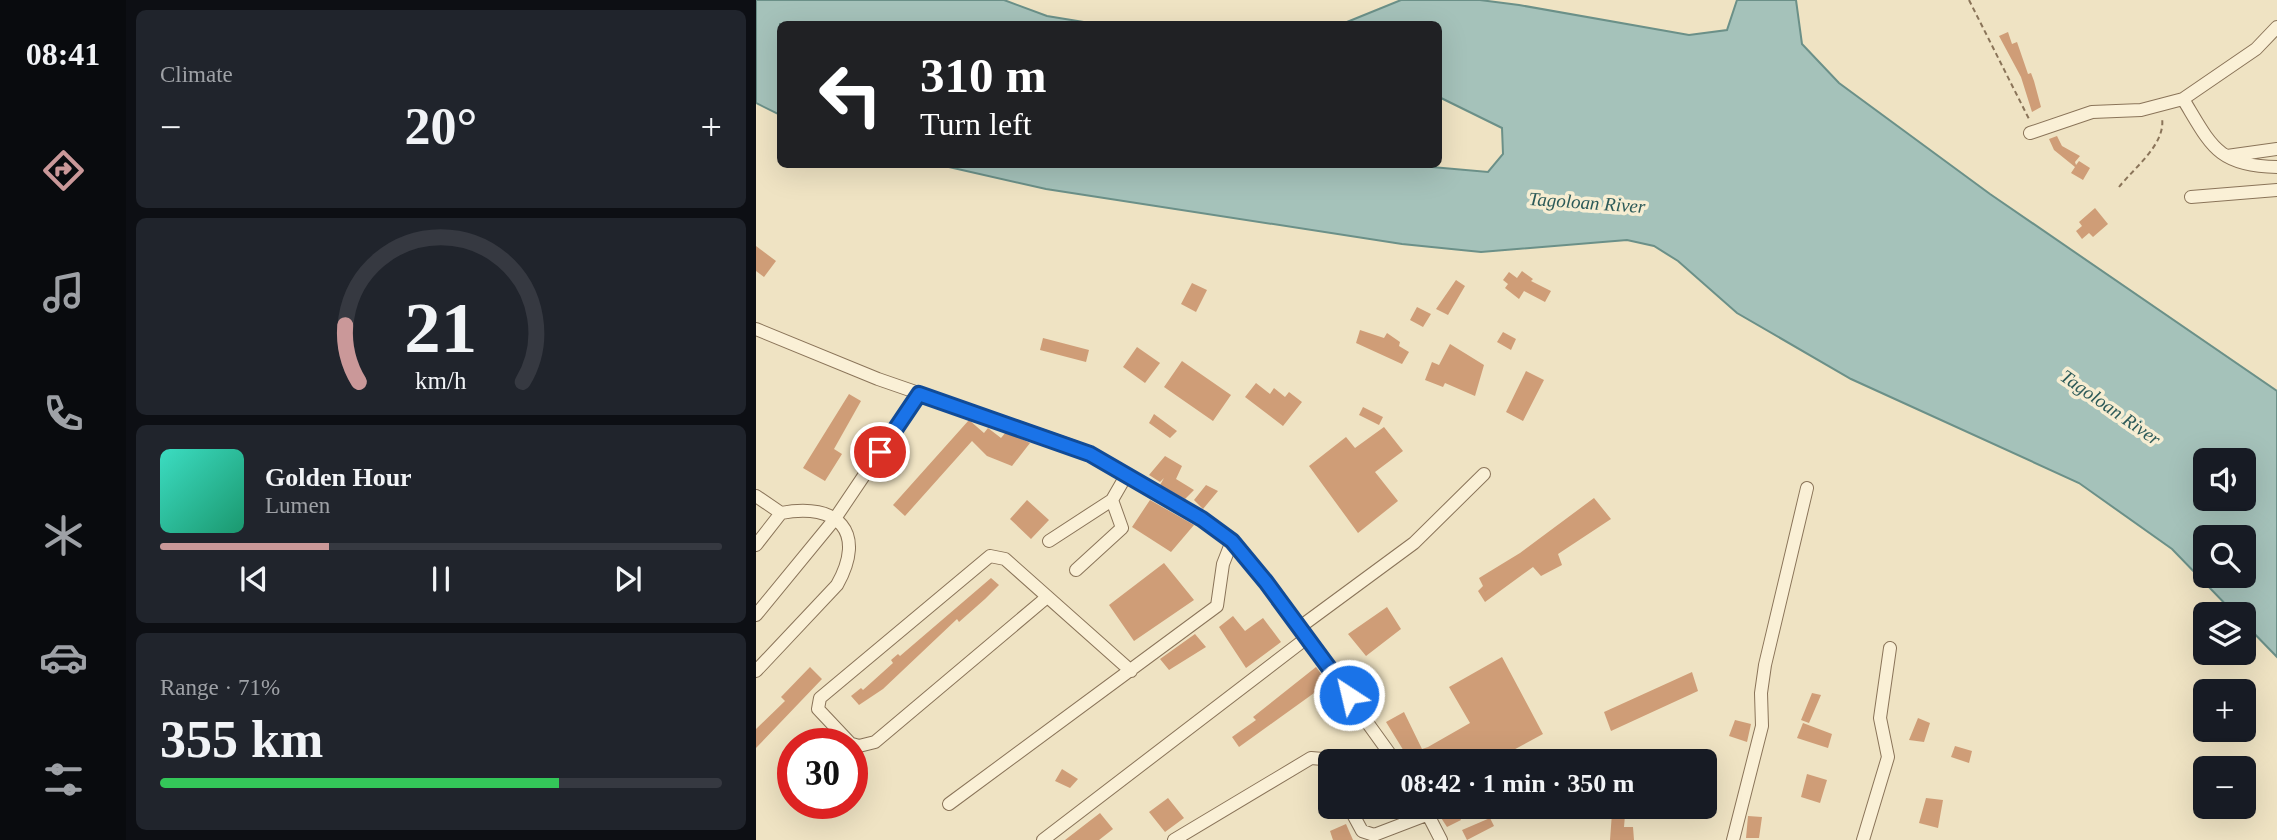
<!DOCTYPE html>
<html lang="en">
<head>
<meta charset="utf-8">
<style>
	:root { --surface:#171b24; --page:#20242c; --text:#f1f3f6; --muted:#9ea1a6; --line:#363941; --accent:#ca9899 }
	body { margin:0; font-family:Georgia,serif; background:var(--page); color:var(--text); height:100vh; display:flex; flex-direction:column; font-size:26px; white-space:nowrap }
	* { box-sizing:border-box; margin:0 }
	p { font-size:23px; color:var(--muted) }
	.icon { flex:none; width:38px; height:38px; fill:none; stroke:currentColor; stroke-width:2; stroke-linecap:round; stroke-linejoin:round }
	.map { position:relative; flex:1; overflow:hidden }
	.panel { display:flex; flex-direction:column; gap:10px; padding:10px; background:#0d0f14; width:630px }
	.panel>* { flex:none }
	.banner { position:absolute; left:21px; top:21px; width:665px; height:147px; border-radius:10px; box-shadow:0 7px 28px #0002; background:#202124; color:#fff; overflow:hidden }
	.fabs { position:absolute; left:1437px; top:448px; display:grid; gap:14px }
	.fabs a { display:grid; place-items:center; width:63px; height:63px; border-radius:10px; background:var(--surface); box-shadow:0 7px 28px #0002; font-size:35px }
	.speed { position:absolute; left:21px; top:728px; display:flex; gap:14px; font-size:35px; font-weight:700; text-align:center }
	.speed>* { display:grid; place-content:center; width:91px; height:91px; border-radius:50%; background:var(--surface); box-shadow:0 7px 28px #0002; line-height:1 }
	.speed .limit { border:10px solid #d22; background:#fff; color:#111 }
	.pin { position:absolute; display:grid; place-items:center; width:60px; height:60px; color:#fff; margin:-30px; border:4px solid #fff; border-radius:50%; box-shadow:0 2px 7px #0007 }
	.me { position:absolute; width:77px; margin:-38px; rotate:325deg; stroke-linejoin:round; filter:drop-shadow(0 0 5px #0008) }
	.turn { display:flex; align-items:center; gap:24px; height:147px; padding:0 28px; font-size:32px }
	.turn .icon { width:91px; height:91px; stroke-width:2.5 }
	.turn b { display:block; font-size:49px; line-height:60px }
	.big { font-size:52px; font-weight:700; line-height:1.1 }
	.panel .card { flex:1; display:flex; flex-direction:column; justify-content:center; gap:10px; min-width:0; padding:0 24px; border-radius:10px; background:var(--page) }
	.panel .dial { align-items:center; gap:0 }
	.dial svg { height:182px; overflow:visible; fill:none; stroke:var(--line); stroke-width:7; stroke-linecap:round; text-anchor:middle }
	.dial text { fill:var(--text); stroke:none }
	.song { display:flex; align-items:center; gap:21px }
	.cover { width:84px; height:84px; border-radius:10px; background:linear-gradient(135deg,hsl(170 70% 55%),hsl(160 70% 35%)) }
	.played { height:7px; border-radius:4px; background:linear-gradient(90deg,var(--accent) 30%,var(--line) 30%) }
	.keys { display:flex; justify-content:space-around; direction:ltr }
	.heat { display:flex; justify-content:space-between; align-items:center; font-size:38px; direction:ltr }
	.charge { height:10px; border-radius:5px; background:linear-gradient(90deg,#34c759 71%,var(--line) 0) }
	.trip { position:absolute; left:562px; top:749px; width:399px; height:70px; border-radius:10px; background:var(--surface); box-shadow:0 7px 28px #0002; font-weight:700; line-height:70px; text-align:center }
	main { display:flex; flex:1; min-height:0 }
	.tabs { display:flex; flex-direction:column; width:126px; justify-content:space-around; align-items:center; background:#090b0e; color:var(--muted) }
	.tabs .icon { width:49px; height:49px }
	.tabs .active { color:var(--accent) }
	.tabs b { font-size:32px; color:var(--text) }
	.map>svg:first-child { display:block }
	.water { fill:#a5c2ba; stroke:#6b9088; stroke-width:2; fill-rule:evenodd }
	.building { fill:#cf9d77 }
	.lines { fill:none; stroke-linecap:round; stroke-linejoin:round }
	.minor-casing { stroke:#8a7459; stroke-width:14 }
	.path { stroke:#8a7459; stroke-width:2; stroke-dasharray:5 3.5; stroke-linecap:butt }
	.minor { stroke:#faf0d6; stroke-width:12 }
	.route-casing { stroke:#114b97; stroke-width:18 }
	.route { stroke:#1a73e8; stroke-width:12 }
	.labels { text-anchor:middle; stroke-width:7; stroke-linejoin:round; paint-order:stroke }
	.water-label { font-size:19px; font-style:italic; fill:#2c5a58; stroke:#f6edd2 }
</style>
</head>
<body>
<main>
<nav class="tabs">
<b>08:41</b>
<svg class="icon active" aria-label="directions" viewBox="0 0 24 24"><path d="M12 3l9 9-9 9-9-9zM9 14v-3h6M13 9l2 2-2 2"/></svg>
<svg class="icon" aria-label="music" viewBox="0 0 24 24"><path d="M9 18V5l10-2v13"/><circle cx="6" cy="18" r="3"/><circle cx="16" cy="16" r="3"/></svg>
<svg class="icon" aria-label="phone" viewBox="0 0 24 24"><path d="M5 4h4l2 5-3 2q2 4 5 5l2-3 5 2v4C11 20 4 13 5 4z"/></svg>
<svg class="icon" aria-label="climate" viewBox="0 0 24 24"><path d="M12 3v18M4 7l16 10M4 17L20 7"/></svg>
<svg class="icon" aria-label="car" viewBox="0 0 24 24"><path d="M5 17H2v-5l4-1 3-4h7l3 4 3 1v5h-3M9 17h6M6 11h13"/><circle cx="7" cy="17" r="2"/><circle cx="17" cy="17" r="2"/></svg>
<svg class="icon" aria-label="filters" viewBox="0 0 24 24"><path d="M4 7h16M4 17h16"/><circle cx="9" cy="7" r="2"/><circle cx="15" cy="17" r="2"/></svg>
</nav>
<section class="panel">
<div class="card"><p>Climate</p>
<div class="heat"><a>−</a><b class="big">20°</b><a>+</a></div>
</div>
<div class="card dial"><svg viewBox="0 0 100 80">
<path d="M14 69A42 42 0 1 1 86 69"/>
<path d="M14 69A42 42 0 0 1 8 44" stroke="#ca9899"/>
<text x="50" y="56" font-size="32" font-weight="700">21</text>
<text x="50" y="72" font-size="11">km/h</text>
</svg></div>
<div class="card">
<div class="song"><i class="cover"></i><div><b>Golden Hour</b><p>Lumen</p></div></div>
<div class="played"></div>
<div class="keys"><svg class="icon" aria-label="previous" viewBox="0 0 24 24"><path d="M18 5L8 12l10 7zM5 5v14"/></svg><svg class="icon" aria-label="pause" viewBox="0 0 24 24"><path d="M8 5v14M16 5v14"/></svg><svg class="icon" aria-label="next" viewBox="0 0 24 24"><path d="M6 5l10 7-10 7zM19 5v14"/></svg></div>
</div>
<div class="card"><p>Range · 71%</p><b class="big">355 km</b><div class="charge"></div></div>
</section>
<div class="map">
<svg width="1521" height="840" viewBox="0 0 1521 840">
	<rect width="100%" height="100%" fill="#efe3c3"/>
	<!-- water -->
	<path class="water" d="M0,0H248L291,16L340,24H24V115L0,103Z
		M645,0H724L763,5L933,35L971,30L981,0H1040L1046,44L1083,83L1234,194L1521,391V657L1488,623V614H1479L1416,549L1323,483L1095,379L981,313L922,261L898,246L871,240L725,252L646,244L290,189L184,165L642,164L732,172L747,154L746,128L683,97L682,24H586ZM1449,460H1488V499H1449ZM1449,537H1488V576H1449Z"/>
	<!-- building -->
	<path class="building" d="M1252,32L1256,44L1261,42L1272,74L1275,73L1278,81L1285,107L1276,112L1265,77L1243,36Z
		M1301,136L1306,146L1324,156L1319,162L1320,165L1323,161L1334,168L1327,180L1315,173L1319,167L1298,150L1293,139Z
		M1339,208L1352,224L1337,237L1333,233L1326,239L1320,231L1326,226L1323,222Z
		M0,246L20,261L8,277L0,271Z
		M766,271L777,279L775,281L795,291L789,302L768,291L763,299L749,288L752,284L747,280L753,272L761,278Z
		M700,280L709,286L692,315L680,309Z
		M436,283L451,290L440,312L425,304Z
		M661,307L675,314L667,327L654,320Z
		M604,330L628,338L631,333L644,342L643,346L653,352L646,364L600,343Z
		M747,332L760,339L755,350L741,342Z
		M287,338L333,350L330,362L284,350Z
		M694,344L728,365L719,396L689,383L687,387L669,380L676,362L683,365Z
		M381,347L404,363L389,383L367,367Z
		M426,361L475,395L457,421L408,387Z
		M770,371L788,380L767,421L750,412Z
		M500,383L514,394L518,388L529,397L533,392L546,402L527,426L489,397Z
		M93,394L105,401L78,449L86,454L69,481L47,468Z
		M607,407L627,417L623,425L603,415Z
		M398,414L421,431L414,438L393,423Z
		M213,420L228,433L232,428L245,438L250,432L274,443L256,466L231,456L216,441L149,516L137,505Z
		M628,427L647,451L619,472L642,501L602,533L553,466L590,437L599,448Z
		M409,456L426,466L420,479L438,490L429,499L404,485L408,478L404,482L393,475Z
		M450,485L462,491L447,509L438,500Z
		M838,498L855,519L802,554L806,565L785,576L777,567L729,602L722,591L727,586L723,578L764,553Z
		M271,500L293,520L275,539L254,519Z
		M394,500L438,525L415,552L376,527Z
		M408,563L438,600L378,641L353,605Z
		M235,578L243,585L229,599L203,622L201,619L127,689L103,705L95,696L105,688L107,690L137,663L135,660L142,654L144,656Z
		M631,607L645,629L610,656L592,634Z
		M477,616L489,631L507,618L525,642L490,668L463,627Z
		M439,634L450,647L413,670L404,659Z
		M746,657L787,734L737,761H654L630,722L648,712L666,749L672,747L714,723L693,687Z
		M54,667L66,679L0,748V729L29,701L25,697Z
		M560,667L572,683L483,747L476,737L500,720L497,717Z
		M936,672L942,691L855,731L848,712Z
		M1056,693L1065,695L1053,723L1045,720Z
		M1162,718L1174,723L1168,742L1153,740Z
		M979,720L995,724L991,742L973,736Z
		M1047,723L1076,734L1072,748L1041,738Z
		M1199,746L1216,751L1213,763L1195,757Z
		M306,769L322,779L314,788L299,781Z
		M1051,774L1071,780L1064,803L1045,797Z
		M412,798L428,818L409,832L393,812Z
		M1170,798L1187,800L1182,828L1163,823Z
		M629,807H658L637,819Z
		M678,807H699L705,820L691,827Z
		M881,807H908L907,816L880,814Z
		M344,813L357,829L343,840H309Z
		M856,813L869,815L868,827H877L878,840H854Z
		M992,816L1006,817L1003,838H990Z
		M734,818L738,826L711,840L706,830Z
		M590,824L597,840H577L574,831Z"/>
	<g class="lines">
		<!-- minor casing -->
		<g class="minor-casing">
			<path id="minor" d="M1427,99C1455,145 1461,166 1521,167
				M1274,133L1336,112L1385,110L1427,99L1500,49L1521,27
				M1471,156L1521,149
				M1435,197L1521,190
				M0,329L122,379L319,447L446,519L476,541L510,582L639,761
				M0,496L25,513
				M293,541L356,500
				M0,545L25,513C82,502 111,532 81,585L0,671
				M320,570L366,528L356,500L371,474
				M0,615L78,520L163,394
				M544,627L658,543L728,474
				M95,744L62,709L64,698L234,556L249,559L375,671
				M96,744L103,746L119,742L290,598
				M193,804L461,606L467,564L476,541
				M593,807L606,831L618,835L673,814
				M668,807L685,840
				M287,840L552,637
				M418,840L555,758L567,759L574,770
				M977,840L1006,726L1005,693L1009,665L1051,488
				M1107,840L1132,757L1124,718L1134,648"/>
		</g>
		<!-- path -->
		<path class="path" d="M1213,0L1274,121
			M1363,187C1378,168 1410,144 1406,118"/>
		<!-- minor -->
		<use href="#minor" class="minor"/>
	</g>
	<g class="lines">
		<!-- route casing -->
		<g class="route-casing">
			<path id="route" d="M124,452L163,394L334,454L446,519L476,541L510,582L593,695"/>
		</g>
		<!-- route -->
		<use href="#route" class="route"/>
	</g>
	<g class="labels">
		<!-- water labels -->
		<g class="water-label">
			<text transform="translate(831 202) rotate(4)" y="7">Tagoloan River</text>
			<text transform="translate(1355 407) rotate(35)" y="7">Tagoloan River</text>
		</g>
	</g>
</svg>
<div class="fabs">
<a><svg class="icon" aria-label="sound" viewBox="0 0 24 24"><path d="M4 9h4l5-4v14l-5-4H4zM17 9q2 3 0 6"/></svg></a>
<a><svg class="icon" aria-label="search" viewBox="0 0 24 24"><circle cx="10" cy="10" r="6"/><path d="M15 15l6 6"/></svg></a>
<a><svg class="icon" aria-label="layers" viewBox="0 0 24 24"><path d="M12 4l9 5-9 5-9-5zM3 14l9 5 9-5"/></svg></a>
<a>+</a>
<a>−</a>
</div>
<div class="speed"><div class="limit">30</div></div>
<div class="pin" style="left:124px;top:452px;background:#d93025"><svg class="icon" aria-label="arrive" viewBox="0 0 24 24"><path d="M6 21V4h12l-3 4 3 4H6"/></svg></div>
<svg class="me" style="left:593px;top:695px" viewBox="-20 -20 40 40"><circle r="17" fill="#1a73e8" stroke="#fff" stroke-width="3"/><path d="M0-11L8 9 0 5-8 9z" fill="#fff"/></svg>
<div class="trip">08:42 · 1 min · 350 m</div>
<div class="banner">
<div class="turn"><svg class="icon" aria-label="left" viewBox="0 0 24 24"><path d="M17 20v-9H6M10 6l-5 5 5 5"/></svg><div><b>310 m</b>Turn left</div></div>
</div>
</div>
</main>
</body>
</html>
